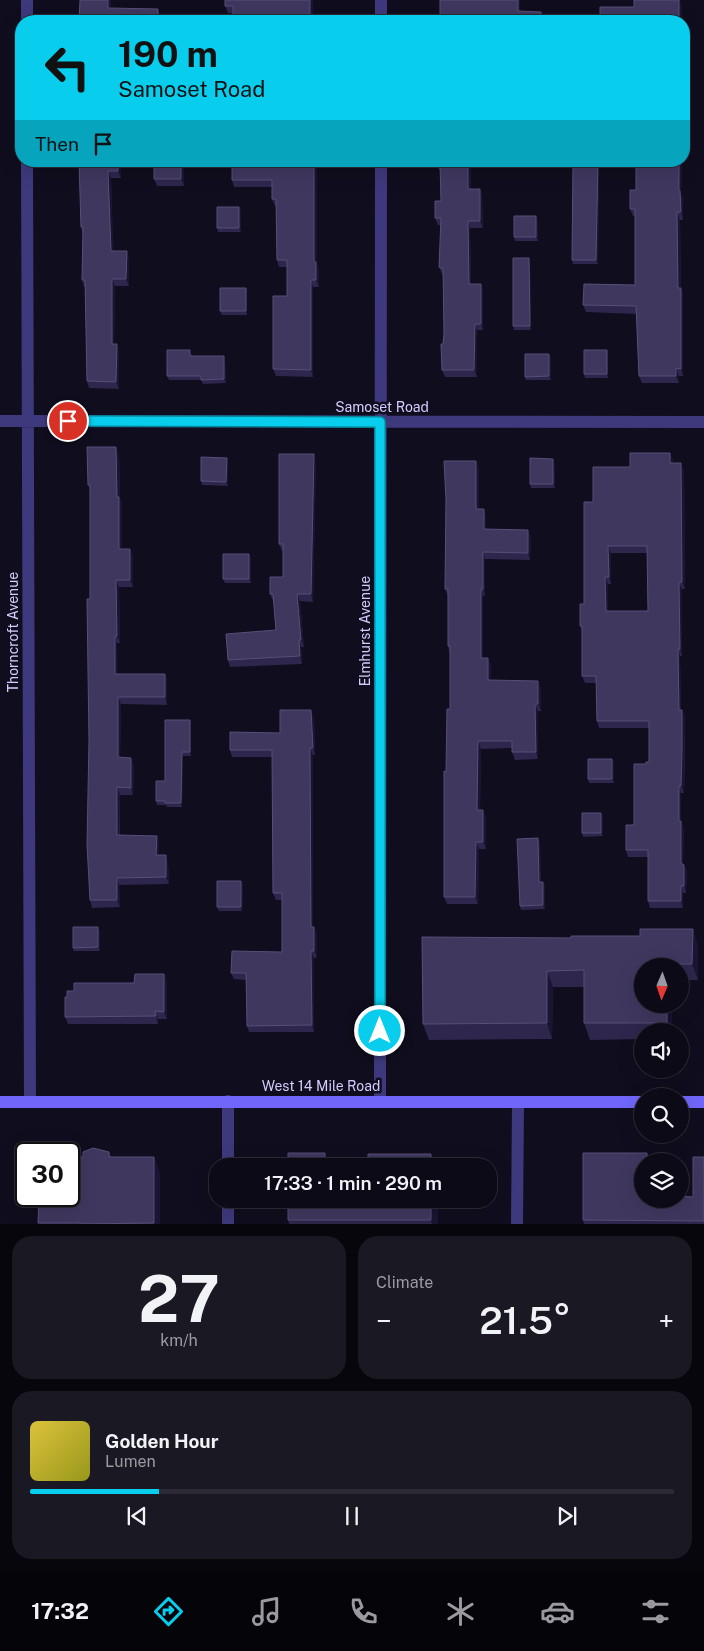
<!DOCTYPE html>
<html lang="en">
<head>
<meta charset="utf-8">
<style>
	:root { --surface:#0c0a16; --page:#1a1823; --text:#f1f3f6; --muted:#9a9aa1; --line:#2c2b35; --accent:#08cded }
	body { margin:0; font-family:"Public Sans",sans-serif; background:var(--page); color:var(--text); height:100vh; display:flex; flex-direction:column; font-size:19px; white-space:nowrap }
	* { box-sizing:border-box; margin:0 }
	p { font-size:16px; color:var(--muted) }
	.icon { flex:none; width:28px; height:28px; fill:none; stroke:currentColor; stroke-width:2; stroke-linecap:round; stroke-linejoin:round }
	.map { position:relative; height:1224px; overflow:hidden }
	.side { display:flex; flex-direction:column; gap:12px; padding:12px; background:#07060c; flex:1 }
	.side>* { flex:none }
	.hud { position:absolute; left:15px; top:15px; width:675px; height:152px; border-radius:20px; box-shadow:0 5px 20px #0002,0 0 0 1px var(--line); background:#08cded; color:#111; overflow:hidden }
	.needle { width:32px; rotate:182deg }
	.tools { position:absolute; left:634px; top:958px; display:grid; gap:10px }
	.tools a { display:grid; place-items:center; width:55px; height:55px; border-radius:50%; background:var(--surface); box-shadow:0 5px 20px #0002,0 0 0 1px var(--line); font-size:25px }
	.speed { position:absolute; left:15px; top:1142px; display:flex; gap:10px; font-size:25px; font-weight:700; text-align:center }
	.speed>* { display:grid; place-content:center; width:65px; height:65px; border-radius:50%; background:var(--surface); box-shadow:0 5px 20px #0002,0 0 0 1px var(--line); line-height:1 }
	.speed .limit { border:2px solid #111; border-radius:8px; background:#fff; color:#111 }
	.pin { position:absolute; display:grid; place-items:center; width:42px; height:42px; color:#fff; margin:-21px; border:2px solid #fff; border-radius:50%; box-shadow:0 1px 5px #0007 }
	.me { position:absolute; width:55px; margin:-28px; rotate:0deg; stroke-linejoin:round; filter:drop-shadow(0 0 4px #0008) }
	.turn { display:flex; align-items:center; gap:18px; height:105px; padding:0 20px; font-size:22px }
	.turn .icon { width:65px; height:65px; stroke-width:2.5 }
	.turn b { display:block; font-size:35px; line-height:42px }
	.then { display:flex; align-items:center; height:48px; padding:0 20px; background:#0003; gap:10px; font-size:19px }
	.big { font-size:38px; font-weight:600; line-height:1.1 }
	.side .tile { flex:1; display:flex; flex-direction:column; justify-content:center; gap:8px; min-width:0; padding:0 18px; border-radius:20px; background:var(--page) }
	.side .dial { align-items:center; gap:0 }
	.dial b { font-size:65px; line-height:1 }
	.song { display:flex; align-items:center; gap:15px }
	.cover { width:60px; height:60px; border-radius:8px; background:linear-gradient(135deg,hsl(50 70% 55%),hsl(60 70% 35%)) }
	.played { height:5px; border-radius:2px; background:linear-gradient(90deg,var(--accent) 20%,var(--line) 20%) }
	.keys { display:flex; justify-content:space-around; direction:ltr }
	.heat { display:flex; justify-content:space-between; align-items:center; font-size:28px; direction:ltr }
	.side .tiles { flex:1; display:grid; gap:12px; grid-template-columns:1fr 1fr }
	.tile:last-child { grid-column:span 2 }
	.trip { position:absolute; left:209px; top:1158px; width:288px; height:50px; border-radius:20px; background:var(--surface); box-shadow:0 5px 20px #0002,0 0 0 1px var(--line); font-weight:600; line-height:50px; text-align:center }
	.tab-bar { display:flex; height:80px; justify-content:space-around; align-items:center; background:#050409; color:var(--muted) }
	.tab-bar .icon { width:35px; height:35px }
	.tab-bar .current { color:var(--accent) }
	.tab-bar b { font-size:22px; color:var(--text) }
	.map>svg:first-child { display:block }
	.lines { fill:none; stroke-linecap:round; stroke-linejoin:round }
	.minor { stroke:#3e397c; stroke-width:12 }
	.secondary { stroke:#7066fa; stroke-width:12 }
	.wall { fill:#2e264c; fill-rule:evenodd }
	.shaded-wall { fill:#1b1432 }
	.building { fill:#40375f; stroke:#574f78; fill-rule:evenodd }
	.route-casing { stroke:#05859a; stroke-width:12 }
	.route { stroke:#08cded; stroke-width:9 }
	.labels { text-anchor:middle; stroke-width:5; stroke-linejoin:round; paint-order:stroke }
	.street-label { font-size:14px; fill:#d3ccfd; stroke:#100d1e }
</style>
</head>
<body>
<div class="map">
<svg width="704" height="1224" viewBox="0 0 704 1224">
	<rect width="100%" height="100%" fill="#100d1e"/>
	<g class="lines">
		<!-- minor -->
		<path class="minor" d="M27,21V0
			M381,21V0
			M27,161L30,1102
			M0,421L704,422
			M228,1101V1166
			M380,1101L381,161
			M228,1199V1224
			M517,1224L518,1102"/>
		<!-- secondary -->
		<path class="secondary" d="M0,1102H642
			M680,1102H704"/>
	</g>
	<!-- wall -->
	<path class="wall" d="M225,0H313V21L228,13L225,6Z
		M77,161H121V178H111L113,251L129,259V286H115L114,344L119,351V389L89,388L87,381L85,287H84L82,280L83,234L81,227L79,165Z
		M183,161L184,186H157L154,179Z
		M317,161V264L319,269V287H313V377L276,376L273,369L287,296V267H279L277,260L276,206H275L272,199V187H234L232,180Z
		M436,161H470L471,189H480L482,196L483,228H470L471,284H481L483,291V330H477V377H445L442,370L444,333V275L442,274L439,267L441,225H438L435,218L441,201L440,170H439Z
		M599,161L598,264H573L572,260L573,167L571,163Z
		M636,161H682L681,194L683,198V220H680L681,288L683,295V376H679V383H642L639,376L637,314L586,312L583,305L635,285V216H633L630,209L636,190Z
		M239,207L241,211V232H218L217,228Z
		M538,220V241H515L514,237Z
		M530,262L531,330H514L513,326Z
		M246,288L247,292V315H222L220,311Z
		M607,350L608,354V378H585L584,374Z
		M192,354V356L225,360L226,383L203,384L201,380H169L167,376Z
		M551,358V380H526L525,377Z
		M670,453L673,460V463L684,470L685,589H682V656H680L681,710H682L685,717V759L684,793H681V821L684,828L683,864L684,865L687,872L686,893H683V908H650L648,901V857H628L626,850L634,825L646,764L649,762V728H599L597,721L596,683H585L582,676V631L580,626L584,604L630,467ZM611,553H647L648,611H608V584H611Z
		M119,454L120,498L122,504V549H130L133,556V587H119L120,643H117V674H165L167,681V705L121,704L120,757L134,765L133,795H120V835L159,843V855L168,863L169,884L119,885L120,907L92,908L90,900V490L88,485Z
		M553,459L554,462L555,488H531L530,484Z
		M316,461L313,602L300,601L304,647H301L302,664L230,667L228,660L276,630L274,601H273L270,594L283,577V551H282L279,544Z
		M228,462V486L202,485L201,481Z
		M479,468V509L486,516V529L531,537L530,560L485,559V596H483V658L491,665L490,680L541,688V711H538V759L515,760L512,752V748L481,749L480,810L486,817V849H479L478,904H447L444,897L446,772L450,709V654L448,646V596L445,589Z
		M251,558V583H225L223,579Z
		M314,717L315,755H313V927H314L317,934V957L314,958V1032H249L247,1026L246,980L234,979L231,973L282,952V900H276L273,893L272,757H232L230,750L280,733Z
		M190,720L191,724V756H183L182,807H167L166,805H157L156,801L165,781Z
		M612,759L614,763V783H589L588,779Z
		M603,817V836L583,837L582,833Z
		M540,842L541,882H543L545,886V909L521,910L520,906Z
		M241,881L243,885L242,911H219L217,907Z
		M100,931V951H74L73,948Z
		M422,937L698,945V980H680V966H642V1004H672V1031H642V1039L590,1040L584,1023V987H553L552,1039L429,1040L423,1024Z
		M164,974L167,982V1019H158V1024H68L65,1017L67,997L74,991L134,983Z
		M109,1152L111,1157H154L160,1174V1224H39L38,1223L83,1157Z
		M647,1153L650,1161H642V1199L693,1197L704,1157V1224H584L583,1220Z
		M288,1199H438V1224H289L288,1220Z"/>
	<!-- shaded-wall -->
	<path class="shaded-wall" d="M108,0H111V15L108,8Z
		M310,0H313V21H310Z
		M518,0H520V18L518,11Z
		M678,0H680L681,3L682,7V21H679Z
		M158,9L160,16V21H158Z
		M541,12L544,19V21H541Z
		M684,53V55L686,124L684,118Z
		M118,161H121V178L118,171Z
		M181,161H183L184,186L181,179Z
		M314,161H317V264L319,269V287L316,280L314,262Z
		M468,161H470L471,196L468,189Z
		M598,161H599L598,264L596,260Z
		M679,161H682L681,194L683,198V220L681,212L679,191Z
		M108,171L111,178L114,258L111,251Z
		M480,189L482,196L483,228L480,221Z
		M239,207L241,211V232L239,228Z
		M677,212L680,220L681,293V288L683,295V376L681,369L678,288Z
		M536,216L538,220V241L536,237Z
		M468,221L470,228L471,291L469,284Z
		M127,251L129,259V286L126,279Z
		M529,258L530,262L531,330L530,326Z
		M112,279L115,286L114,351L112,344Z
		M311,280L313,287V377L311,370Z
		M481,284L483,291V330L481,324Z
		M246,288L247,292V315L246,311Z
		M475,324L477,330V377L474,370Z
		M117,344L119,351V389L116,382Z
		M607,350L608,354V378L607,374Z
		M549,354L551,358V380L549,376Z
		M224,356L225,360L226,383L224,379Z
		M676,368L679,376V383L676,376Z
		M116,447L119,454L120,498L122,504V556L119,549Z
		M670,453L673,460V469L670,463Z
		M314,454L316,461L313,602L311,594Z
		M227,458L228,462V486L226,482Z
		M553,459L554,462L555,488L553,484Z
		M476,461L479,468V516L476,509Z
		M681,463L684,470L685,589L682,582Z
		M484,509L486,516V536L484,529Z
		M528,530L531,537L530,560L528,553Z
		M608,546L611,553V584L609,577Z
		M130,549L133,556V587L130,580Z
		M483,552L485,559V596L483,589Z
		M249,554L251,558V583L249,579Z
		M605,577L608,584V618L606,611Z
		M116,580L119,587L120,643L117,636Z
		M679,583L682,589V656L680,649Z
		M481,589L483,596V665L481,658Z
		M297,594L300,601L304,647L301,640Z
		M115,636L117,643L118,681L115,674Z
		M299,640L301,647L302,664L300,656Z
		M678,649L680,656L681,717L679,710Z
		M488,658L491,665L490,688L488,680Z
		M165,674L167,681V705L165,697Z
		M538,681L541,688V711L538,704Z
		M118,697L121,704L120,765L118,757Z
		M535,704L538,711V759L536,752Z
		M311,710L314,717L315,755L313,748Z
		M682,710L685,717L684,793L681,786Z
		M190,720L191,724V756L190,752Z
		M478,741L481,749L480,817L477,810Z
		M310,748L313,755V934L311,927Z
		M182,752L183,756L182,807L181,803Z
		M131,758L134,765L133,795L131,788Z
		M612,759L614,763V783L612,779Z
		M679,786L681,793V821L684,828L683,870L681,863L679,821Z
		M117,787L120,795L119,842L117,835Z
		M483,810L486,817V849L483,842Z
		M601,813L603,817V836L601,833Z
		M157,836L159,843V863L156,855Z
		M538,838L540,842L541,886L539,882Z
		M476,842L479,849L478,904L475,897Z
		M166,855L168,863L169,884L166,877Z
		M684,865L687,872L686,893L684,886Z
		M117,878L119,885L120,907L117,900Z
		M241,881L243,885L242,911L241,907Z
		M543,882L545,886V909L543,905Z
		M681,886L683,893V908L681,901Z
		M98,927L100,931V951L98,947Z
		M314,927L317,934V957L314,951Z
		M693,929L698,945V980L692,964Z
		M311,951L314,958V1032L312,1025Z
		M547,971L553,987L552,1039L547,1023Z
		M164,974L167,982V1019L164,1012Z
		M667,1004H672V1031H670L667,1023Z
		M155,1011L158,1019V1024L156,1016Z
		M325,1153L330,1166H325Z
		M647,1153L650,1161H647Z
		M431,1154L435,1166H431Z
		M154,1157L160,1174V1224H154Z
		M431,1199H438V1224H432L431,1220Z"/>
	<!-- building -->
	<path class="building" d="M80,0H108V8L158,9V21H79Z
		M225,0H310V21H233V6H225Z
		M440,0H518V11L541,12V21H440Z
		M634,0H679V21H600V7H634Z
		M79,161H118V171H108L111,251H127L126,279H112V344H117L116,382L87,381L85,280H82L83,227H81Z
		M154,161H181V179H154Z
		M232,161H314V262H316V280H311V370L273,369V296H287V260H277L276,199H272V180H232Z
		M436,161H468V189H480V221H468L469,284H481V324H475L474,370H442L441,344H443L444,333L443,269L439,267L441,218H435V201H441L440,163H436Z
		M571,161H598L596,260H572L573,163H571Z
		M636,161H679V191H680L681,212H677L678,288H681V369L676,368V376H639L636,306L583,305L584,284L635,285V209H630V190H636Z
		M217,207H239V228H217Z
		M514,216H536V237H514Z
		M513,258H529L530,326H513Z
		M220,288H246V311H220Z
		M167,350H190V356H224V379L201,380V376H167Z
		M584,350H607V374H584Z
		M525,354H549V376L525,377Z
		M87,447H116L117,497H119V549H130V580H116L117,636H115V674H165V697H118V757L131,758V788L117,787V835L157,836L156,855H166V877L117,878V900H90L87,844L89,741L87,599H90V485H88Z
		M630,453H670V463H681L682,582L679,583L680,649H678L679,710H682V752L681,786H679V821H681V863L684,865V886H681V901H648V850H626V825H634V764H646V762H649V721H597L596,676H582V626H580V604H584V502H593V467H630ZM608,546H647L648,611H606L605,577H609Z
		M279,454H314L311,594H297L301,640H299L300,656L228,660L226,634L276,630L273,594H270V577H283V544H279Z
		M201,457L227,458L226,482L201,481Z
		M530,458L553,459V484H530Z
		M444,461H476V509H484V529L528,530V553L483,552V589H481V658H488V680L538,681V704H535L536,752H512V741H478L477,810H483V842H476L475,897H444V771L446,772L447,709H450V646H448V589H445L446,499Z
		M223,554H249V579H223Z
		M280,710H311L313,748H310L311,927H314V951H311L312,1025L247,1026L246,973H231L232,951L282,952V893H273L272,750H230V732L280,733Z
		M165,720H190V752H182L181,803H165V801H156V781H165Z
		M588,759H612V779H588Z
		M582,813H601V833H582Z
		M538,838L539,882H543V905L520,906L517,839Z
		M217,881H241V907H217Z
		M73,927H98V947L73,948Z
		M640,929H693L692,964H667V966H642V1004H667V1023H584V970L547,971V1023L423,1024L422,937L571,938V936H640Z
		M135,974H164V1012L155,1011L156,1016L65,1017V997H67V991H74V983H134Z
		M93,1148L109,1152V1157H154V1223L82,1224V1223H38L39,1196H69V1157H83V1152Z
		M288,1153H325V1166H288Z
		M583,1153H647V1161H642V1199H680V1196L693,1197V1157H704V1221L583,1220Z
		M368,1154H431V1166H368Z
		M288,1199H431V1220H288Z"/>
	<g class="lines">
		<!-- route casing -->
		<g class="route-casing">
			<path id="route" d="M68,421L380,422V1031"/>
		</g>
		<!-- route -->
		<use href="#route" class="route"/>
	</g>
	<g class="labels">
		<!-- street labels -->
		<g class="street-label">
			<text x="382" y="412">Samoset Road</text>
			<text transform="translate(365 631) rotate(-90)" y="5">Elmhurst Avenue</text>
			<text transform="translate(13 632) rotate(-90)" y="5">Thorncroft Avenue</text>
			<text x="321" y="1091">West 14 Mile Road</text>
		</g>
	</g>
</svg>
<div class="tools">
<a><svg class="needle" viewBox="-14 -14 28 28"><path d="M0-13l5 13h-10z" fill="#e53935"/><path d="M0 13l5-13h-10z" fill="#9a9aa1"/></svg></a>
<a><svg class="icon" aria-label="sound" viewBox="0 0 24 24"><path d="M4 9h4l5-4v14l-5-4H4zM17 9q2 3 0 6"/></svg></a>
<a><svg class="icon" aria-label="search" viewBox="0 0 24 24"><circle cx="10" cy="10" r="6"/><path d="M15 15l6 6"/></svg></a>
<a><svg class="icon" aria-label="layers" viewBox="0 0 24 24"><path d="M12 4l9 5-9 5-9-5zM3 14l9 5 9-5"/></svg></a>
</div>
<div class="speed"><div class="limit">30</div></div>
<div class="pin" style="left:68px;top:421px;background:#d93025"><svg class="icon" aria-label="arrive" viewBox="0 0 24 24"><path d="M6 21V4h12l-3 4 3 4H6"/></svg></div>
<svg class="me" style="left:380px;top:1031px" viewBox="-20 -20 40 40"><circle r="17" fill="#08cded" stroke="#fff" stroke-width="3"/><path d="M0-11L8 9 0 5-8 9z" fill="#fff"/></svg>
<div class="trip">17:33 · 1 min · 290 m</div>
<div class="hud">
<div class="turn"><svg class="icon" aria-label="left" viewBox="0 0 24 24"><path d="M17 20v-9H6M10 6l-5 5 5 5"/></svg><div><b>190 m</b>Samoset Road</div></div>
<div class="then">Then<svg class="icon" aria-label="arrive" viewBox="0 0 24 24"><path d="M6 21V4h12l-3 4 3 4H6"/></svg></div>
</div>
</div>
<section class="side">
<div class="tiles">
<div class="tile dial"><b>27</b><p>km/h</p></div>
<div class="tile"><p>Climate</p>
<div class="heat"><a>−</a><b class="big">21.5°</b><a>+</a></div>
</div>
<div class="tile">
<div class="song"><i class="cover"></i><div><b>Golden Hour</b><p>Lumen</p></div></div>
<div class="played"></div>
<div class="keys"><svg class="icon" aria-label="previous" viewBox="0 0 24 24"><path d="M18 5L8 12l10 7zM5 5v14"/></svg><svg class="icon" aria-label="pause" viewBox="0 0 24 24"><path d="M8 5v14M16 5v14"/></svg><svg class="icon" aria-label="next" viewBox="0 0 24 24"><path d="M6 5l10 7-10 7zM19 5v14"/></svg></div>
</div>
</div>
</section>
<nav class="tab-bar">
<b>17:32</b>
<svg class="icon current" aria-label="directions" viewBox="0 0 24 24"><path d="M12 3l9 9-9 9-9-9zM9 14v-3h6M13 9l2 2-2 2"/></svg>
<svg class="icon" aria-label="music" viewBox="0 0 24 24"><path d="M9 18V5l10-2v13"/><circle cx="6" cy="18" r="3"/><circle cx="16" cy="16" r="3"/></svg>
<svg class="icon" aria-label="phone" viewBox="0 0 24 24"><path d="M5 4h4l2 5-3 2q2 4 5 5l2-3 5 2v4C11 20 4 13 5 4z"/></svg>
<svg class="icon" aria-label="climate" viewBox="0 0 24 24"><path d="M12 3v18M4 7l16 10M4 17L20 7"/></svg>
<svg class="icon" aria-label="car" viewBox="0 0 24 24"><path d="M5 17H2v-5l4-1 3-4h7l3 4 3 1v5h-3M9 17h6M6 11h13"/><circle cx="7" cy="17" r="2"/><circle cx="17" cy="17" r="2"/></svg>
<svg class="icon" aria-label="filters" viewBox="0 0 24 24"><path d="M4 7h16M4 17h16"/><circle cx="9" cy="7" r="2"/><circle cx="15" cy="17" r="2"/></svg>
</nav>
</body>
</html>
